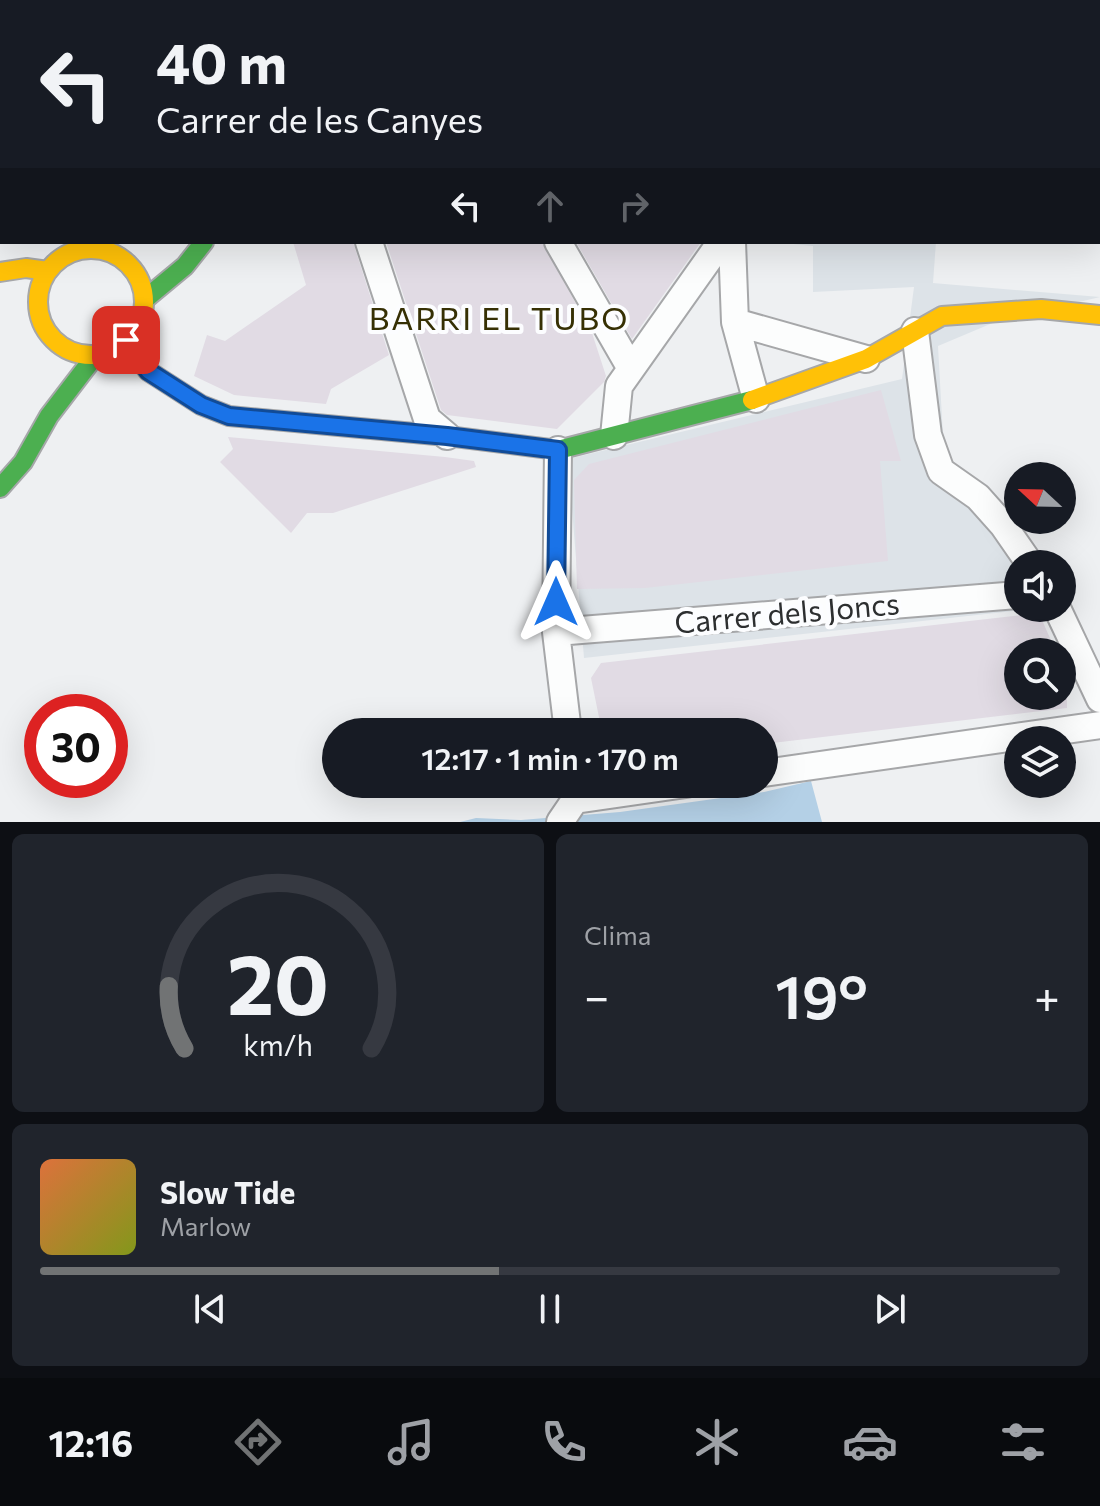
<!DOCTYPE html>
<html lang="es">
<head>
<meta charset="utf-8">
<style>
	:root { --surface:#171b24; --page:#20242c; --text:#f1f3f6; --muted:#9ea1a6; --line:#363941; --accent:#717374 }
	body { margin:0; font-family:Commissioner,sans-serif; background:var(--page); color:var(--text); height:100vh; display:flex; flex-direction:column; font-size:30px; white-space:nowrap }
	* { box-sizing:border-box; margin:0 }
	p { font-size:26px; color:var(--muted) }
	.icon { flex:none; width:44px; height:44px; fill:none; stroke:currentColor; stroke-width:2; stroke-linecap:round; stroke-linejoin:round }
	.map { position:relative; height:822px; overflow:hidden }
	.drawer { display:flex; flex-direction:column; gap:12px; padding:12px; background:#0d0f14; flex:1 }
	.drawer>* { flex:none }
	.guide { position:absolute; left:0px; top:0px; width:1100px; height:244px; box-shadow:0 8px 32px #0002; background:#171b24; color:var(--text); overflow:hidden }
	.needle { width:52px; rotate:292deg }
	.controls { position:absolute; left:1004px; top:462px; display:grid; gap:16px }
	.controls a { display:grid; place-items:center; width:72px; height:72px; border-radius:50%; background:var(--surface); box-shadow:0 8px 32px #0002; font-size:40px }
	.speed { position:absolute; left:24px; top:694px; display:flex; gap:16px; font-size:40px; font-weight:700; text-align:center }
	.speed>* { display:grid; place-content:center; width:104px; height:104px; border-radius:50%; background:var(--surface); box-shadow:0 8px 32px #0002; line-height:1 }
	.speed .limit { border:12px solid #d22; background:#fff; color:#111 }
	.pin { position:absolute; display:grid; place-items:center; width:68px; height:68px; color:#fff; margin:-34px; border-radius:16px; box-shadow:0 4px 12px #0006 }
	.me { position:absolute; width:88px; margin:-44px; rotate:0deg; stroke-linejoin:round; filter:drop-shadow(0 0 6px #0008) }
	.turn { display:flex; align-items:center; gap:28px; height:168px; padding:0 24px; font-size:36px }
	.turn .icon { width:104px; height:104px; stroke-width:2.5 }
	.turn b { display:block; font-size:56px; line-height:68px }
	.lanes { display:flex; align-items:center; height:76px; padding:0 24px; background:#0003; justify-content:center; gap:40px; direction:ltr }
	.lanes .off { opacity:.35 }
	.big { font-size:60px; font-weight:600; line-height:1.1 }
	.drawer .widget { flex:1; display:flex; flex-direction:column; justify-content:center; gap:12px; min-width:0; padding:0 28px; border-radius:12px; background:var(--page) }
	.drawer .dial { align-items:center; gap:0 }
	.dial svg { height:208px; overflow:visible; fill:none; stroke:var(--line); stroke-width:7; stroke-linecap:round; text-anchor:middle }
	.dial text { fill:var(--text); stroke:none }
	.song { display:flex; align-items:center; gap:24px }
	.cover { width:96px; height:96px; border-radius:12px; background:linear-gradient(135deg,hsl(20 70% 55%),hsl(70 70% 35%)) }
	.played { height:8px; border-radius:4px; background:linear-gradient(90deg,var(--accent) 45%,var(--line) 45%) }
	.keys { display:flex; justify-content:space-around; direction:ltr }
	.heat { display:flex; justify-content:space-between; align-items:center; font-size:44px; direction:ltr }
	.drawer .tiles { flex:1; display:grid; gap:12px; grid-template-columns:1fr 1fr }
	.widget:last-child { grid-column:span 2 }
	.trip { position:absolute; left:322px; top:718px; width:456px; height:80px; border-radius:40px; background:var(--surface); box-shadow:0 8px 32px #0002; font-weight:600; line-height:80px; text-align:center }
	.tab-bar { display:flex; height:128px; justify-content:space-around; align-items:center; background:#090b0e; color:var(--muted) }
	.tab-bar .icon { width:56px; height:56px }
	.tab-bar .current { color:var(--accent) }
	.tab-bar b { font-size:36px; color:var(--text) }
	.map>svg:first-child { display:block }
	.built { fill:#dde3e8 }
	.forest { fill:#b4d0e6 }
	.building { fill:#e1dbe4 }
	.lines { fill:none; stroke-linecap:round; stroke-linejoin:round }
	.street-casing { stroke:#a6a7a9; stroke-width:30 }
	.fast-casing { stroke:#a6a7a9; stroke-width:22 }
	.slow-casing { stroke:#a6a7a9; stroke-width:22 }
	.street { stroke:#fcfdfd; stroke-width:26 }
	.fast { stroke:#4caf50; stroke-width:18 }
	.slow { stroke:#ffc107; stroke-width:18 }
	.route-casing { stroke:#114b97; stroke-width:20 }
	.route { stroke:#1a73e8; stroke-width:14 }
	.labels { text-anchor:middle; stroke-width:8; stroke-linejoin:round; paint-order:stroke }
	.street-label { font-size:30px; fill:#2d2f30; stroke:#fcfdff }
	.neighbourhood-label { font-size:32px; letter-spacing:2px; fill:#363004; stroke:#fcfdff }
</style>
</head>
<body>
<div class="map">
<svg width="1100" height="822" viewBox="0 0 1100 822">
	<rect width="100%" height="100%" fill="#eef0f2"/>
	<!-- built -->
	<path class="built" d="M774,242H936L933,283L1100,297L995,322L938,346L944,454L1018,570V608H1042L584,658L568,459L902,379L914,287L813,292V246Z"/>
	<!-- forest -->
	<path class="forest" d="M811,781L822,822H460L476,818L521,820L620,812L764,792Z"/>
	<!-- building -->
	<path class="building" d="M293,242H353L389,355L331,389L326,404L234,395L194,376L207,335L225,341L306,285Z
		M386,242H542L592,333L606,376L604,382L557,429L447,415L441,410Z
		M576,242H701L632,339Z
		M881,390L901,461H880L888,561L645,588L577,589L574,480L589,464Z
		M228,437L445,457L474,461L476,467L333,513H307L291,533L220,462L233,449Z
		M1039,613L1056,652H1018V696H1067V708L764,744V732H602L591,678L601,663Z"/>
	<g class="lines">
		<!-- street casing -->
		<g class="street-casing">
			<path id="street" d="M596,0L597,2
				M730,0V2
				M369,242L427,419L447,436
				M558,242L630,367
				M732,242L735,322L756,399
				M735,322L866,359
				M915,331L928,435L941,471L978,497L1003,525L1030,564
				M614,436L619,386L721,242
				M558,450L556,632L568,732
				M1057,608L1100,699
				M556,632L1018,595
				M764,773L1100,725
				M575,800L686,784
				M560,822L575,800"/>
		</g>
		<!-- fast casing -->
		<g class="fast-casing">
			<path id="fast" d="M414,2L416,0
				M144,300L185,266L204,242
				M126,340L148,371L201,405L229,416L447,436L558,450L752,400
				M0,488L23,462L49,416L95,356"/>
		</g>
		<!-- slow casing -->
		<g class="slow-casing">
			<path id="slow" d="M38 302a53 53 0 1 1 106 0a53 53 0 1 1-106 0Z
				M0,272L26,268L48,271
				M752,400L866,359L942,316L1041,309L1100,315"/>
		</g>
		<!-- street -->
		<use href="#street" class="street"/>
		<!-- fast -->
		<use href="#fast" class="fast"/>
		<!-- slow -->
		<use href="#slow" class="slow"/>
	</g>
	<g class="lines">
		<!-- route casing -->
		<g class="route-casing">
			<path id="route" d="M126,340L148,371L201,405L229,416L447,436L558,450L556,602"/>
		</g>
		<!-- route -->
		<use href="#route" class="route"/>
	</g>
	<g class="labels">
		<!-- street labels -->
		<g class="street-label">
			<text transform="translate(787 614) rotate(-5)" y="10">Carrer dels Joncs</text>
		</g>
		<!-- neighbourhood labels -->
		<g class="neighbourhood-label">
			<text x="499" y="330">BARRI EL TUBO</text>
		</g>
	</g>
</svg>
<div class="controls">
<a><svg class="needle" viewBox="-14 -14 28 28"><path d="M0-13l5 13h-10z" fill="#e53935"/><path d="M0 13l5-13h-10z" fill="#9ea1a6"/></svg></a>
<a><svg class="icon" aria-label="sound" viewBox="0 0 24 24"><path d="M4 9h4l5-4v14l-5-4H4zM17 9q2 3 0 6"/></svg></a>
<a><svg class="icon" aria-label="search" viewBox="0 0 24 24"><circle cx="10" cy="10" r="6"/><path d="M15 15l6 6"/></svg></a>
<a><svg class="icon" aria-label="layers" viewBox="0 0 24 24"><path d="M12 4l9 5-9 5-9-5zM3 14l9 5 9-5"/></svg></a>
</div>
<div class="speed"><div class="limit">30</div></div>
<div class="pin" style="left:126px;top:340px;background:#d93025"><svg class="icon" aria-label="arrive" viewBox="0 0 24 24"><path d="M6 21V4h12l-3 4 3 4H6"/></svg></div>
<svg class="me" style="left:556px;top:602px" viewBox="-20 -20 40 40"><path d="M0-17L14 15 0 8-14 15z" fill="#1a73e8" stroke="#fff" stroke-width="4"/></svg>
<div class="trip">12:17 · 1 min · 170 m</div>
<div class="guide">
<div class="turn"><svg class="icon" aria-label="left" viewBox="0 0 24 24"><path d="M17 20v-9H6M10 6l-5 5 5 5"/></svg><div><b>40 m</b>Carrer de les Canyes</div></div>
<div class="lanes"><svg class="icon" aria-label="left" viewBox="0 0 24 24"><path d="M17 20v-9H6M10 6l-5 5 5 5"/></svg><svg class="icon off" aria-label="ahead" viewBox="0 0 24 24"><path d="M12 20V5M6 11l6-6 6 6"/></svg><svg class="icon off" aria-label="right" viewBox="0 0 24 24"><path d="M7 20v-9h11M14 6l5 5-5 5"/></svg></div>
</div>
</div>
<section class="drawer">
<div class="tiles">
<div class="widget dial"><svg viewBox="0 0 100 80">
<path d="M14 69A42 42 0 1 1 86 69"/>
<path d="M14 69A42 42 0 0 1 8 45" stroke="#717374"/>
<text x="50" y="56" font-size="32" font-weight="700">20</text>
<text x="50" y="72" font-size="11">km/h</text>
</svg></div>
<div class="widget"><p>Clima</p>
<div class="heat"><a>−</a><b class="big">19°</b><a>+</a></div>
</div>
<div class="widget">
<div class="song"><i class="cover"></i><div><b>Slow Tide</b><p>Marlow</p></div></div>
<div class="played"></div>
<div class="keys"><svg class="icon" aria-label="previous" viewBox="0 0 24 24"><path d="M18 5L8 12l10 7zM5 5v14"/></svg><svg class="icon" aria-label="pause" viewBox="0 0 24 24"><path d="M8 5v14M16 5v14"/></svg><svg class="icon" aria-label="next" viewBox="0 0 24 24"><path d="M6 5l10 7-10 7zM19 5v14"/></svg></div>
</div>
</div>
</section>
<nav class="tab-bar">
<b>12:16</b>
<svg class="icon current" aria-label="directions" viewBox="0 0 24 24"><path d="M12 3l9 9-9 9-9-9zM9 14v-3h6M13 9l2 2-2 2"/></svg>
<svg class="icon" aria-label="music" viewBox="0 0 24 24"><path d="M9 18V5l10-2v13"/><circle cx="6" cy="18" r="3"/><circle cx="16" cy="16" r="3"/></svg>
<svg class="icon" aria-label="phone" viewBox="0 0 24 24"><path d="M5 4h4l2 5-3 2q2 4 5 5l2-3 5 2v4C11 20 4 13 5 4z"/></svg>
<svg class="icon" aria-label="climate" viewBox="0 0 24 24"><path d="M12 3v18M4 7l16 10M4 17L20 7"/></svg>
<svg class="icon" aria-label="car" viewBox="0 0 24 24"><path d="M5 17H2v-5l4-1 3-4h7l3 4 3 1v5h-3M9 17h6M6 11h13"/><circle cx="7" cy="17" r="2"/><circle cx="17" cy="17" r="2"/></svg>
<svg class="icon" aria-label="filters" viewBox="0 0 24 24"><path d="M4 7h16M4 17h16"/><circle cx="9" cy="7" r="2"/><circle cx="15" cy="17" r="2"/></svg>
</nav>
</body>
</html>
